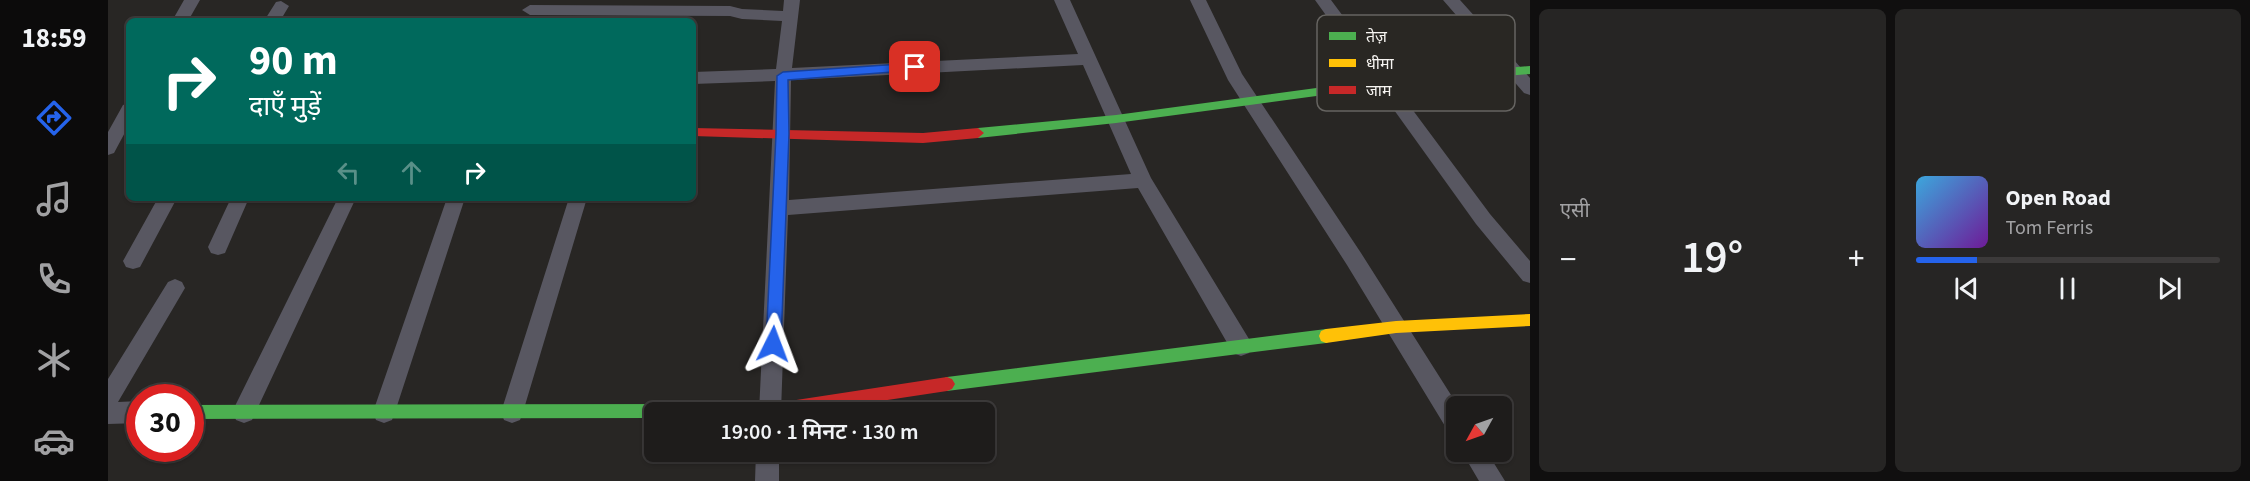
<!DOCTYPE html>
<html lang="hi">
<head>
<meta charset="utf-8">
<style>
	:root { --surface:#1e1c1b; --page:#262524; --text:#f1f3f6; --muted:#a1a1a3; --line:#3c3a3a; --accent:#2563eb }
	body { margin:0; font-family:"Source Sans 3","Noto Sans Devanagari",sans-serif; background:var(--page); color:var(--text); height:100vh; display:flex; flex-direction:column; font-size:22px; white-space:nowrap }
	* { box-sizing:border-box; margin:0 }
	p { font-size:20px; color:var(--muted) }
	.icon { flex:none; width:33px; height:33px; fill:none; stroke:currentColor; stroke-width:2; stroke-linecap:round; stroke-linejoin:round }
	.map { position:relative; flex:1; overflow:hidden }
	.panel { display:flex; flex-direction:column; gap:9px; padding:9px; background:#100f0f; width:720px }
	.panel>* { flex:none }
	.top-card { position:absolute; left:18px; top:18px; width:570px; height:183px; border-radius:9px; box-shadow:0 2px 4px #0004,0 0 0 2px var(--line); background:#00695c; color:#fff; overflow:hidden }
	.needle { width:39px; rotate:230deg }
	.fabs { position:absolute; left:1338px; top:396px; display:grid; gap:12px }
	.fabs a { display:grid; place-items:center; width:66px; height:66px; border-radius:9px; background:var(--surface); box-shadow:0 2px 4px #0004,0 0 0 2px var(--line); font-size:30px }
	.speed { position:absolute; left:18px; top:384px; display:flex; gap:12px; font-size:30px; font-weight:700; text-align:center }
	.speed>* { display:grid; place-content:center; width:78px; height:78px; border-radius:50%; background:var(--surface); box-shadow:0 2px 4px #0004,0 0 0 2px var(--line); line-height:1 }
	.speed .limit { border:9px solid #d22; background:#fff; color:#111 }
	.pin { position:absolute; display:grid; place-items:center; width:51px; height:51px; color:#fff; margin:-26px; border-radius:12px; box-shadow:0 3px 9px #0006 }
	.me { position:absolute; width:66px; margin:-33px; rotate:3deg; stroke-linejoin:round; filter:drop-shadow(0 0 4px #0008) }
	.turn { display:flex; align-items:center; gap:21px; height:126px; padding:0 24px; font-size:27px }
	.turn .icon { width:78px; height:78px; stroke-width:2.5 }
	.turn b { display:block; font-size:42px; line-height:51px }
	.lanes { display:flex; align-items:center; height:57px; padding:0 24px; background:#0003; justify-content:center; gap:30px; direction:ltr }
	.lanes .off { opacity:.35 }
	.big { font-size:45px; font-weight:600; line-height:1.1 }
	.panel .card { flex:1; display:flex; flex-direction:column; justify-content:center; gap:9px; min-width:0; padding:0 21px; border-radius:9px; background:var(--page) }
	.song { display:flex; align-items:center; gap:18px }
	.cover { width:72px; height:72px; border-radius:9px; background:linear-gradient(135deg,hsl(200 70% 55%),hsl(280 70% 35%)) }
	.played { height:6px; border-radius:3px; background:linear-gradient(90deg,var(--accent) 20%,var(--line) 20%) }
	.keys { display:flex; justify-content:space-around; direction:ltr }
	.heat { display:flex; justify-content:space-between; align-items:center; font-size:33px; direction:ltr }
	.panel .tiles { flex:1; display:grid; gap:9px; grid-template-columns:repeat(2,1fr) }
	.trip { position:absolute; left:536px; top:402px; width:351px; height:60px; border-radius:9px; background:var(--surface); box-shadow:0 2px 4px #0004,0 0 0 2px var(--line); font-weight:600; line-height:60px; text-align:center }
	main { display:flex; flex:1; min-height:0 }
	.tab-bar { display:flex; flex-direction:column; width:108px; justify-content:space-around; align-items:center; background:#0c0b0b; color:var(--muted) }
	.tab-bar .icon { width:42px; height:42px }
	.tab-bar .active { color:var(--accent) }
	.tab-bar b { font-size:27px; color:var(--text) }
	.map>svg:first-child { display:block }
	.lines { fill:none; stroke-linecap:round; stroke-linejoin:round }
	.street { fill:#585761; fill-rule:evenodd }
	.fast { fill:#4caf50; fill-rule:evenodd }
	.slow { fill:#ffc107; fill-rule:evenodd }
	.jam { fill:#c62828; fill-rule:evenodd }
	.route { fill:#2563eb; stroke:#184099; stroke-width:1.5 }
	.key { fill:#292723; stroke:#666461; stroke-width:1.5 }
	.key-label { font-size:16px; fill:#f6f4f1 }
</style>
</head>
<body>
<main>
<nav class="tab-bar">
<b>18:59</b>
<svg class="icon active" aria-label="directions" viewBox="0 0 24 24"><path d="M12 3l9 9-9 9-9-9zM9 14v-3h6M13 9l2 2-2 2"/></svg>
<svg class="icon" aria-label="music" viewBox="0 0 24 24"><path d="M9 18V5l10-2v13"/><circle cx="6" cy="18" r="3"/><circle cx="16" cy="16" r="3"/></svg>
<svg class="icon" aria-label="phone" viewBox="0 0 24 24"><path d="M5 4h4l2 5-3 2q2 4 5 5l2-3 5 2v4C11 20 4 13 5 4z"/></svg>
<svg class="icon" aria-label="climate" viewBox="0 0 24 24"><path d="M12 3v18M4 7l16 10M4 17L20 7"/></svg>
<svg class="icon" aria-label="car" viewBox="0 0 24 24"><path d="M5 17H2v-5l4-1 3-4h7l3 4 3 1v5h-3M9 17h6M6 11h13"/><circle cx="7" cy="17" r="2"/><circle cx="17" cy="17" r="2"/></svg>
</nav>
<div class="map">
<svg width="1422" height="481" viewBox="0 0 1422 481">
	<rect width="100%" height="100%" fill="#282624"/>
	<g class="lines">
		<!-- street -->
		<path class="street" d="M76,0H92L80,21H64Z
			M676,0H692L684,68L970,54L946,0H962L1043,178L1141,339L1144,346L1141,353L1133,356L1125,353L1030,188L680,215L673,412H651L667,81L585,84V72L668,69L674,21L634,19L622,16L422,15L414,10L422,5L622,6L634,9L675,11ZM975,65L1023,174L681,200L683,80Z
			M1082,0H1098L1134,74L1253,253L1350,406H1348V434L1340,431L1239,265L1120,80Z
			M1207,0H1223L1382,214L1422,261V283L1415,281L1368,224Z
			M1335,0H1352L1422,78V95L1416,93Z
			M173,1L181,6L172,21H156L168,2Z
			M21,103V125L6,153L0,155V132L15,105Z
			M50,198H69L32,267L25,269L18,267L15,261Z
			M123,198H141L117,253L110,255L103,253L100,247Z
			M230,198H246L247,200L144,420L136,423L128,420L125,412L128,404Z
			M339,198H357L287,412L284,420L276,423L268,420L265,412Z
			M461,198H479L415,412L412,420L404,423L396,420L393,412Z
			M67,279L74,282L77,288L10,402L32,401V423L0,424V379L60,282Z
			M648,452H671V481H647Z
			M1354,452H1379L1397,481H1371Z"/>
		<!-- fast -->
		<path class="fast" d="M1422,66V74L1275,87L1008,123L870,138L864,133L870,128L1008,115L1275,79Z
			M1218,329L1223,331L1225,336L1223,341L1218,343L839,391L834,389L831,384L834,379L839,377Z
			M590,404L596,406L597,412H546V418L82,419V405Z"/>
		<!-- slow -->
		<path class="slow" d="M1422,314V326L1288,333L1218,343L1213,341L1211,336L1213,331L1218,329L1288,321Z"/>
		<!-- jam -->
		<path class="jam" d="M585,128L815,133L870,128L876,133L870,138L815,143L585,136Z
			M839,377L844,379L847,384L844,389L839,391L700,412L582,411L584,406L590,404H662Z"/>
	</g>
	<!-- route -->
	<path class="route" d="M807,63L811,64V70L680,80L681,134L673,344L671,349L665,351L660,349L658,344L668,134L669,76L675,72Z"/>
	<!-- legend -->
	<rect x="1209" y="15" width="198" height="96" rx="9" class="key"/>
	<rect x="1221" y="32" width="27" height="8" fill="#4caf50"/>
	<rect x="1221" y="59" width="27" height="8" fill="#ffc107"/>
	<rect x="1221" y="86" width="27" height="8" fill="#c62828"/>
	<g class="key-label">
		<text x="1258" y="42">तेज़</text>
		<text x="1258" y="69">धीमा</text>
		<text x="1258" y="96">जाम</text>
	</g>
</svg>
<div class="fabs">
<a><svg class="needle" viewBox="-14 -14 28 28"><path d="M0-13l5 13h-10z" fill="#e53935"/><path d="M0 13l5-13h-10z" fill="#a1a1a3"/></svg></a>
</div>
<div class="speed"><div class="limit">30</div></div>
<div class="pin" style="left:807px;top:67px;background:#d93025"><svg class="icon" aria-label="arrive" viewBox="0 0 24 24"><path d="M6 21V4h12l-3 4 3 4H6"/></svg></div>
<svg class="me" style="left:665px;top:344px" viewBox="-20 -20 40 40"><path d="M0-17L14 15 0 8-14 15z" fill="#2563eb" stroke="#fff" stroke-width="4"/></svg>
<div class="trip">19:00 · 1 मिनट · 130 m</div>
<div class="top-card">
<div class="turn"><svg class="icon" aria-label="right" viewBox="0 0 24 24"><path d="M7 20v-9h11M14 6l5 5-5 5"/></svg><div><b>90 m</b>दाएँ मुड़ें</div></div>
<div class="lanes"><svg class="icon off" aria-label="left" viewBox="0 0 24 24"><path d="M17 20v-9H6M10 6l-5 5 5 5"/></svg><svg class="icon off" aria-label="ahead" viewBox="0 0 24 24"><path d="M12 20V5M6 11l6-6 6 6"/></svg><svg class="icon" aria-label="right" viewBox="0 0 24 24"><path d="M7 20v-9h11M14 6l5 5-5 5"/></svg></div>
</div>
</div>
<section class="panel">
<div class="tiles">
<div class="card"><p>एसी</p>
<div class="heat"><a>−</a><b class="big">19°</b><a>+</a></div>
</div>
<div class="card">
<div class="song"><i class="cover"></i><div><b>Open Road</b><p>Tom Ferris</p></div></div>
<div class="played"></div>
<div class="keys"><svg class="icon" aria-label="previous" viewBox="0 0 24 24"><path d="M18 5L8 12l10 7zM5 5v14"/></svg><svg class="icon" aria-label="pause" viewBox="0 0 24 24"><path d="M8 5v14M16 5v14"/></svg><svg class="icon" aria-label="next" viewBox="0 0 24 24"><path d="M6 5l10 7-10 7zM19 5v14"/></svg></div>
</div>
</div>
</section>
</main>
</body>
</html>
